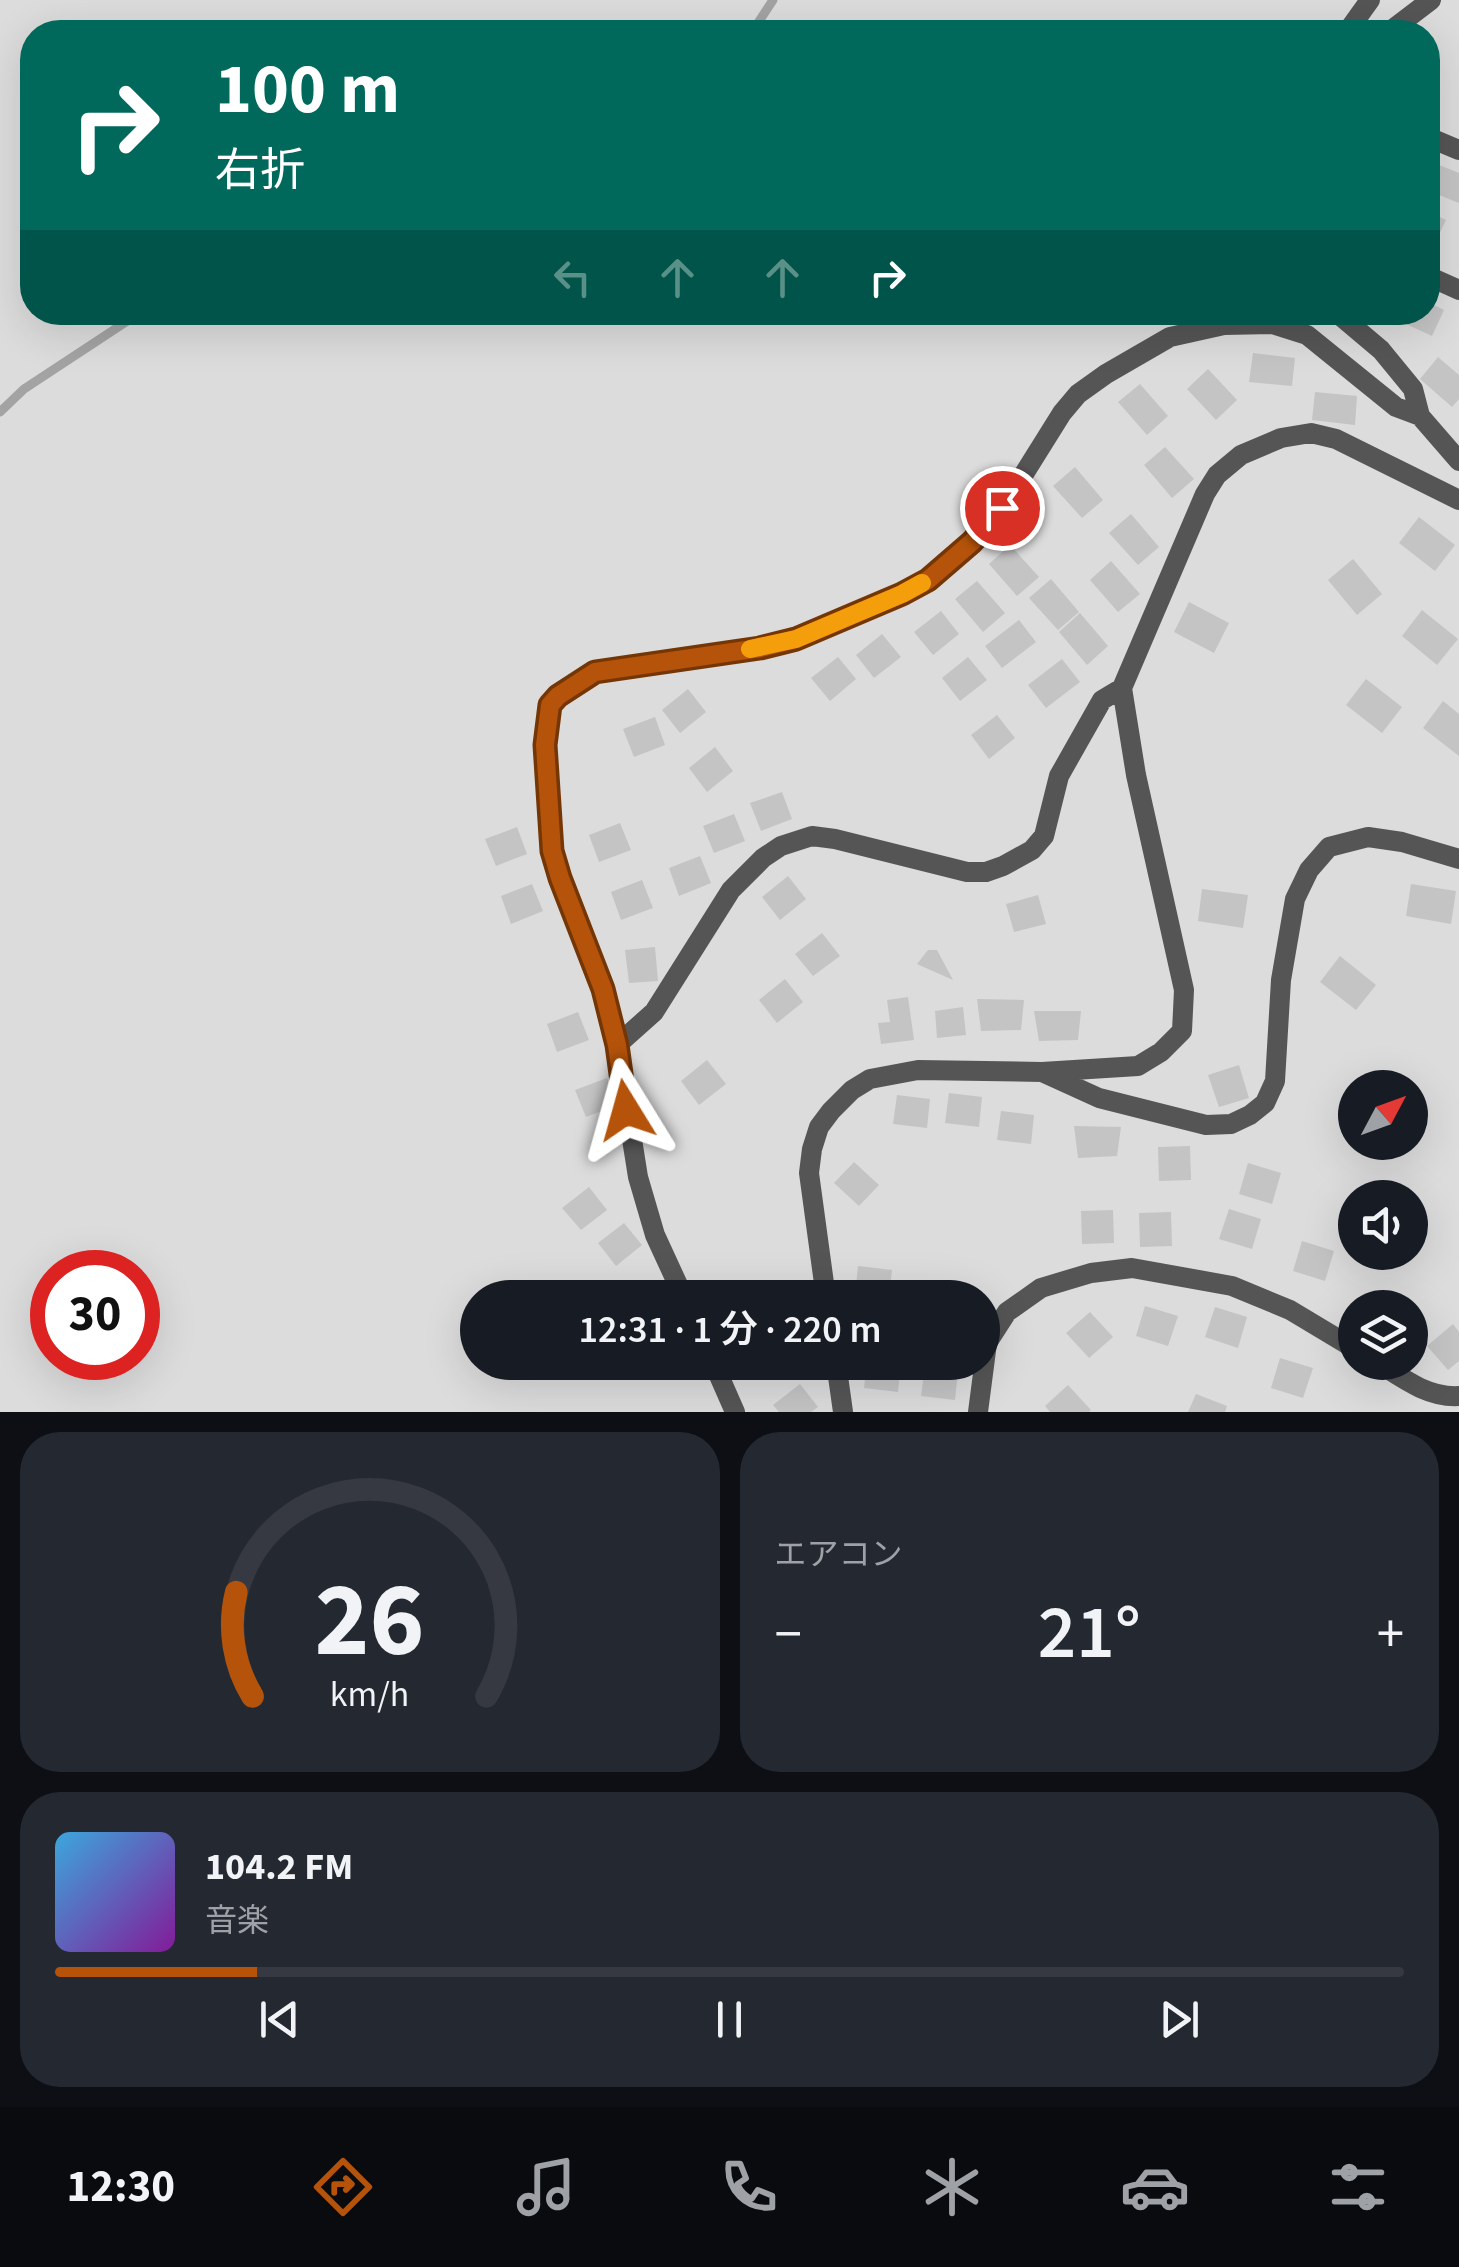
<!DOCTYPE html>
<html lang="ja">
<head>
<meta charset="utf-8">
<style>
	:root { --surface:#171b24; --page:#242831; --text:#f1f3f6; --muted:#9ea1a6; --line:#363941; --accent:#b45309 }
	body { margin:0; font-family:"Source Sans 3","Noto Sans JP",sans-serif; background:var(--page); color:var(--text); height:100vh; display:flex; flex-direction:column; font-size:38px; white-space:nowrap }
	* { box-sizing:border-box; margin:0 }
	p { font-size:32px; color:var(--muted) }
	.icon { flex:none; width:55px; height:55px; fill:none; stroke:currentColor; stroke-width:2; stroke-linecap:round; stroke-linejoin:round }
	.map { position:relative; height:1412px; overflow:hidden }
	.sheet { display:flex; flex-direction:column; gap:20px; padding:20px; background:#0d0f14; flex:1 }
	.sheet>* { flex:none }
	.banner { position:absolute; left:20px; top:20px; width:1420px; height:305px; border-radius:40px; box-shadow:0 10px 40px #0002; background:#00695c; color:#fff; overflow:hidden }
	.needle { width:65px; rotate:49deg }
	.controls { position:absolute; left:1338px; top:1070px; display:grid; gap:20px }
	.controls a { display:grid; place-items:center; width:90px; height:90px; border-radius:50%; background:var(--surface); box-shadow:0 10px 40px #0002; font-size:50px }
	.speed { position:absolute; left:30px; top:1250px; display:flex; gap:20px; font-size:50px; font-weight:700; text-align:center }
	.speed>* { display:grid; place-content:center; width:130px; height:130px; border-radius:50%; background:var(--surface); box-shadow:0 10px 40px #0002; line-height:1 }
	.speed .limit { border:15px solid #d22; background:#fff; color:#111 }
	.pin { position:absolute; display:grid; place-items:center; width:85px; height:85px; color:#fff; margin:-42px; border:5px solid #fff; border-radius:50%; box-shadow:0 2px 10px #0007 }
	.me { position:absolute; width:110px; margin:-55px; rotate:352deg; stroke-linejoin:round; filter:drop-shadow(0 0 8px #0008) }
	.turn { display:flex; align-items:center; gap:35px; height:210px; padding:0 30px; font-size:45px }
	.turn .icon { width:130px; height:130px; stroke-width:2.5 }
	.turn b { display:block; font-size:70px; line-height:85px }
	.lanes { display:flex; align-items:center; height:95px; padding:0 30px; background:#0003; justify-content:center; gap:50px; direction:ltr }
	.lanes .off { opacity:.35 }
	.big { font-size:75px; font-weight:600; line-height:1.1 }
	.sheet .card { flex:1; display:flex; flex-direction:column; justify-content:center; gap:15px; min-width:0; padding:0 35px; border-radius:40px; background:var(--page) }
	.sheet .dial { align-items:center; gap:0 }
	.dial svg { height:260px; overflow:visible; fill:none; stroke:var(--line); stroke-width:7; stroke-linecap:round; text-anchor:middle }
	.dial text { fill:var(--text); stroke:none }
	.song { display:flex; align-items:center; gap:30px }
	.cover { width:120px; height:120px; border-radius:15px; background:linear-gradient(135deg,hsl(200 70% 55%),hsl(290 70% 35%)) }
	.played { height:10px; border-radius:5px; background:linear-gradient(90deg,var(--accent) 15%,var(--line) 15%) }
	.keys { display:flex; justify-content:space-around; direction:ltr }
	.heat { display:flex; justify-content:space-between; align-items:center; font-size:55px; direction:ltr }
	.sheet .tiles { flex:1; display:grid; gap:20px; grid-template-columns:1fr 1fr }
	.card:last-child { grid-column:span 2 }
	.trip { position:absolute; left:460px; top:1280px; width:540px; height:100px; border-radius:50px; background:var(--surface); box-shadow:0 10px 40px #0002; font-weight:600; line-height:100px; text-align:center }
	.menu { display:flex; height:160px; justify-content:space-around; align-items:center; background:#090b0e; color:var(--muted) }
	.menu .icon { width:70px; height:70px }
	.menu .on { color:var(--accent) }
	.menu b { font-size:45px; color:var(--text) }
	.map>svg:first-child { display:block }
	.green { fill:#dcdcdc; fill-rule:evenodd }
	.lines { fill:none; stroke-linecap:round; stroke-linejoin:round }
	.stream { stroke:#a3a3a3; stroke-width:9 }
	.building { fill:#c4c4c4 }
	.street { stroke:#555; stroke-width:20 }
	.route-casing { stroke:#753606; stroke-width:25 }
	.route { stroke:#b45309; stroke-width:18 }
	.slow { stroke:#f59e0b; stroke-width:18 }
</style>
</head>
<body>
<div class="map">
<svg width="1459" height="1412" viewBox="0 0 1459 1412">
	<rect width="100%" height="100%" fill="#fff"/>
	<!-- green -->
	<path class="green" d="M0,0H1459V1412H0ZM32,32H1428V312H32ZM1355,1088H1410V1142H1355ZM1355,1198H1410V1252H1355ZM52,1272H138V1358H52ZM478,1298H982V1362H478ZM1355,1308H1410V1362H1355Z"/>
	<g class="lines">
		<!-- stream -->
		<path class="stream" d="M752,32L773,0
			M0,412L24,389L141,312"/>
	</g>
	<!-- building -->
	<path class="building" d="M1439,165L1459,173V203L1429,191Z
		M1428,211L1446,220L1434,245L1428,242Z
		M1428,302L1444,310L1432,336L1393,318L1396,312H1428Z
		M1253,353L1295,358L1292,386L1249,382Z
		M1438,357L1459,375V399L1452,407L1420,379Z
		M1208,369L1237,400L1216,420L1187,389Z
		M1140,384L1168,416L1147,435L1118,402Z
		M1315,392L1357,396L1355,425L1312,420Z
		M1165,447L1194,479L1172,498L1144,465Z
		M1075,467L1103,500L1082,518L1053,486Z
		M1131,514L1159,547L1138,565L1109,533Z
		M1419,517L1455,545L1435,571L1399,543Z
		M1010,545L1039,577L1017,596L989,564Z
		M1353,559L1382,594L1357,615L1328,580Z
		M1111,561L1140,594L1118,612L1090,580Z
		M1051,579L1079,612L1058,630L1029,598Z
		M977,581L1005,613L983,632L955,599Z
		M1189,602L1229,623L1214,653L1174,632Z
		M1422,610L1458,639L1437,665L1402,636Z
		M941,611L959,634L933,655L914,632Z
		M1080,613L1108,646L1087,665L1059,632Z
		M1019,620L1036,642L1002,668L985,646Z
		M882,634L901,657L874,678L856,655Z
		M838,657L856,679L830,701L811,678Z
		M968,657L987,680L960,701L942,678Z
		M1062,659L1080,682L1046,708L1028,685Z
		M1366,679L1402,707L1382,733L1346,705Z
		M688,689L706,712L680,733L662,710Z
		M1443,701L1459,714V756L1423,728Z
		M997,715L1015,738L989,759L971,735Z
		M655,717L665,745L634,757L623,729Z
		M715,747L733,771L707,792L689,768Z
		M782,792L792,819L761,831L750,803Z
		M734,814L745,841L714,853L703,826Z
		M620,823L631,850L599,862L589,835Z
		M517,827L527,854L496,866L485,839Z
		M700,856L711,883L679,896L669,868Z
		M788,876L806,899L780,920L762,897Z
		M642,880L653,908L621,920L611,892Z
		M532,884L543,911L511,924L501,896Z
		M1411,884L1456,891L1451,924L1406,916Z
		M1202,889L1248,895L1243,928L1198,921Z
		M1038,895L1046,924L1014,932L1006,904Z
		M822,933L840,956L813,976L795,954Z
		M655,947L658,981L629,983L625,950Z
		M928,950H937L953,980L917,964Z
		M1340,956L1376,985L1356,1010L1320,982Z
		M785,979L803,1002L777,1023L759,1000Z
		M908,997L914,1040L881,1044L878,1023L890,1022L887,1000Z
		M977,999L1024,1000L1021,1030L981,1031Z
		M963,1007L966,1035L937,1038L935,1011Z
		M1034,1011H1081L1078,1040L1039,1041Z
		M578,1012L589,1040L557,1052L547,1024Z
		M707,1060L726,1084L699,1105L681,1081Z
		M1239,1065L1249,1098L1219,1107L1208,1075Z
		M607,1078L617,1105L586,1117L575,1090Z
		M949,1093L982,1097L979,1127L945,1123Z
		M897,1095L930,1099L927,1128L893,1124Z
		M1001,1111L1034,1115L1031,1144L997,1140Z
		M1074,1126L1121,1127L1117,1156L1078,1158Z
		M1190,1146L1191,1180L1159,1181L1158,1147Z
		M854,1162L879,1185L859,1206L834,1183Z
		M1248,1163L1281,1173L1272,1204L1239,1194Z
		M589,1187L607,1210L581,1230L562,1208Z
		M1229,1209L1261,1219L1252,1249L1219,1239Z
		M1113,1210L1114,1243L1082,1244L1081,1211Z
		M1171,1212L1172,1246L1140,1247L1139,1213Z
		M624,1223L642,1245L616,1266L598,1243Z
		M1302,1241L1334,1251L1325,1281L1293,1271Z
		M858,1266L892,1270L889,1298L855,1295Z
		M756,1289L758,1298H727V1296Z
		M1145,1306L1178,1316L1168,1346L1136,1336Z
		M1215,1307L1247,1317L1238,1348L1205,1337Z
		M1090,1312L1113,1337L1089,1358L1066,1333Z
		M1453,1324L1459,1332V1361L1448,1370L1427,1346Z
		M1280,1358L1313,1368L1303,1398L1271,1388Z
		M867,1362L901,1363L898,1392L864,1388Z
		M925,1367L958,1371L955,1400L921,1396Z
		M800,1384L818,1407L811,1412H779L773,1405Z
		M1068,1385L1091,1410L1089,1412H1050L1045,1406Z
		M1196,1394L1227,1406L1225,1412H1188Z"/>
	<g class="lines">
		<!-- street -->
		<path class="street" d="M1347,32L1370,0
			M1389,32L1431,0
			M1428,137L1459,150
			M1428,276L1459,290
			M1336,312L1381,350L1413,389L1420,416L1459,461
			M617,1045L654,1012L731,890L763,858L781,846L812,836L835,839L967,872H986L1003,866L1032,850L1044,836L1059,776L1102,700L1122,688
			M1044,1073L1099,1098L1206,1125L1231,1124L1250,1115L1265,1103L1275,1081L1281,980L1295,899L1309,870L1329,847L1368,837L1402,842L1459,859
			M684,1298L655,1235L638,1177L617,1045L603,989L559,878L552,851L545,745L550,705L558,695L595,672L760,648L796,639L902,594L928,580L972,542L1002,509L1062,413L1078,394L1106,374L1170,337L1224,325L1272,324L1307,335L1396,407L1420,416
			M826,1298L809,1173L812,1149L819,1127L831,1111L852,1090L870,1079L918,1070L1042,1072L1138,1066L1161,1052L1182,1031L1184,990L1136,775L1122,688L1205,494L1217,475L1241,455L1281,438L1311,433L1336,439L1459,500
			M713,1362L735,1412
			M836,1362L843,1412
			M1377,1362C1402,1378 1428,1398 1459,1396
			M978,1412L987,1343L1007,1312L1041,1288L1091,1273L1132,1268L1232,1286L1290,1310L1355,1349"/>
	</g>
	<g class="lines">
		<!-- route casing -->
		<g class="route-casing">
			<path id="route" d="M626,1110L617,1045L603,989L560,878L552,851L545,745L550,705L558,696L595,672L760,648L796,639L902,594L928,580L972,542L1002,508"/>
		</g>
		<!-- route -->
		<use href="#route" class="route"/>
		<!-- slow -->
		<path class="slow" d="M750,649L796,639L902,594L922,583"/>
	</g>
</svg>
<div class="controls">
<a><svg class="needle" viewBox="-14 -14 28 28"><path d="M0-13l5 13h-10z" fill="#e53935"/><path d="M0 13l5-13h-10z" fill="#9ea1a6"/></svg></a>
<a><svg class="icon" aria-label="sound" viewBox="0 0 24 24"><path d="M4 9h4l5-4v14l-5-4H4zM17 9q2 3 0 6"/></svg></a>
<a><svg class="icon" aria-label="layers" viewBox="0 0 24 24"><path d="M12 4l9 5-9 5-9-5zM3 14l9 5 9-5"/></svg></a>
</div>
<div class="speed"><div class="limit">30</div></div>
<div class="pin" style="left:1002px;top:508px;background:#d93025"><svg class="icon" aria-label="arrive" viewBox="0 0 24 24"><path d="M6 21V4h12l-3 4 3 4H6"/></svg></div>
<svg class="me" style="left:626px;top:1110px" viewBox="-20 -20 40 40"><path d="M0-17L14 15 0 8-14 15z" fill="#b45309" stroke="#fff" stroke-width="4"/></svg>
<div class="trip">12:31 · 1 分 · 220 m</div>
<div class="banner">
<div class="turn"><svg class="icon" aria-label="right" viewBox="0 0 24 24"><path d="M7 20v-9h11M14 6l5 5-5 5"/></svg><div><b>100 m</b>右折</div></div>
<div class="lanes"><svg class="icon off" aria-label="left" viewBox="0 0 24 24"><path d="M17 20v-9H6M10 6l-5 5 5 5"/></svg><svg class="icon off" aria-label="ahead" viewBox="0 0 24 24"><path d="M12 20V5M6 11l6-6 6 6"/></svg><svg class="icon off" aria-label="ahead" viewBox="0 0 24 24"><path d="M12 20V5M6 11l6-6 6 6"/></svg><svg class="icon" aria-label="right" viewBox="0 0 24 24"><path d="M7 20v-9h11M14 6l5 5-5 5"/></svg></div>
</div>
</div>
<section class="sheet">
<div class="tiles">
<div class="card dial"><svg viewBox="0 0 100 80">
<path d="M14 69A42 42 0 1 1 86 69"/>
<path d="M14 69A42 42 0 0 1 9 37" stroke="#b45309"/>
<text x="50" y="56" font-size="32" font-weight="700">26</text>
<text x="50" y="72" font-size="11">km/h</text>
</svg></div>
<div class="card"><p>エアコン</p>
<div class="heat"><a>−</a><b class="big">21°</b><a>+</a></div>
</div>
<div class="card">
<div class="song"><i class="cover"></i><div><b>104.2 FM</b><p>音楽</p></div></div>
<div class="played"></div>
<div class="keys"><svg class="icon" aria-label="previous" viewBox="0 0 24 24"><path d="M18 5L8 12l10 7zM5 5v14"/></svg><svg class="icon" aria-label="pause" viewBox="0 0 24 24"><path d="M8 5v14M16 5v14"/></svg><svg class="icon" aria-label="next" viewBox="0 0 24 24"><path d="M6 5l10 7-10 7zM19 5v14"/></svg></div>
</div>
</div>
</section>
<nav class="menu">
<b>12:30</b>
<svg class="icon on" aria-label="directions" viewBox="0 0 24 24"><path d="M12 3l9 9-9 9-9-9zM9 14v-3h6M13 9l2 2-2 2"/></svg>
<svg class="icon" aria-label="music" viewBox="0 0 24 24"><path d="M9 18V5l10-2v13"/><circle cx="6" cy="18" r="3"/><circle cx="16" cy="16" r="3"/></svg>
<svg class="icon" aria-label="phone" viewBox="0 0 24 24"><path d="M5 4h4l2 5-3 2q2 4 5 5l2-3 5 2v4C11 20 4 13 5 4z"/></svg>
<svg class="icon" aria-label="climate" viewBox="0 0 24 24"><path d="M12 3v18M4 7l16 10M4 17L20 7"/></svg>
<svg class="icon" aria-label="car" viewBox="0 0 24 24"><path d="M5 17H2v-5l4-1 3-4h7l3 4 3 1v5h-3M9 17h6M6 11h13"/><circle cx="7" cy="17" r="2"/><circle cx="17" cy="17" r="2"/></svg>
<svg class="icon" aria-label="filters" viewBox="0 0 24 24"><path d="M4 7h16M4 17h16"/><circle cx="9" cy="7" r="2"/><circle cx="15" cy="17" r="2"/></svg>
</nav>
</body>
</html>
